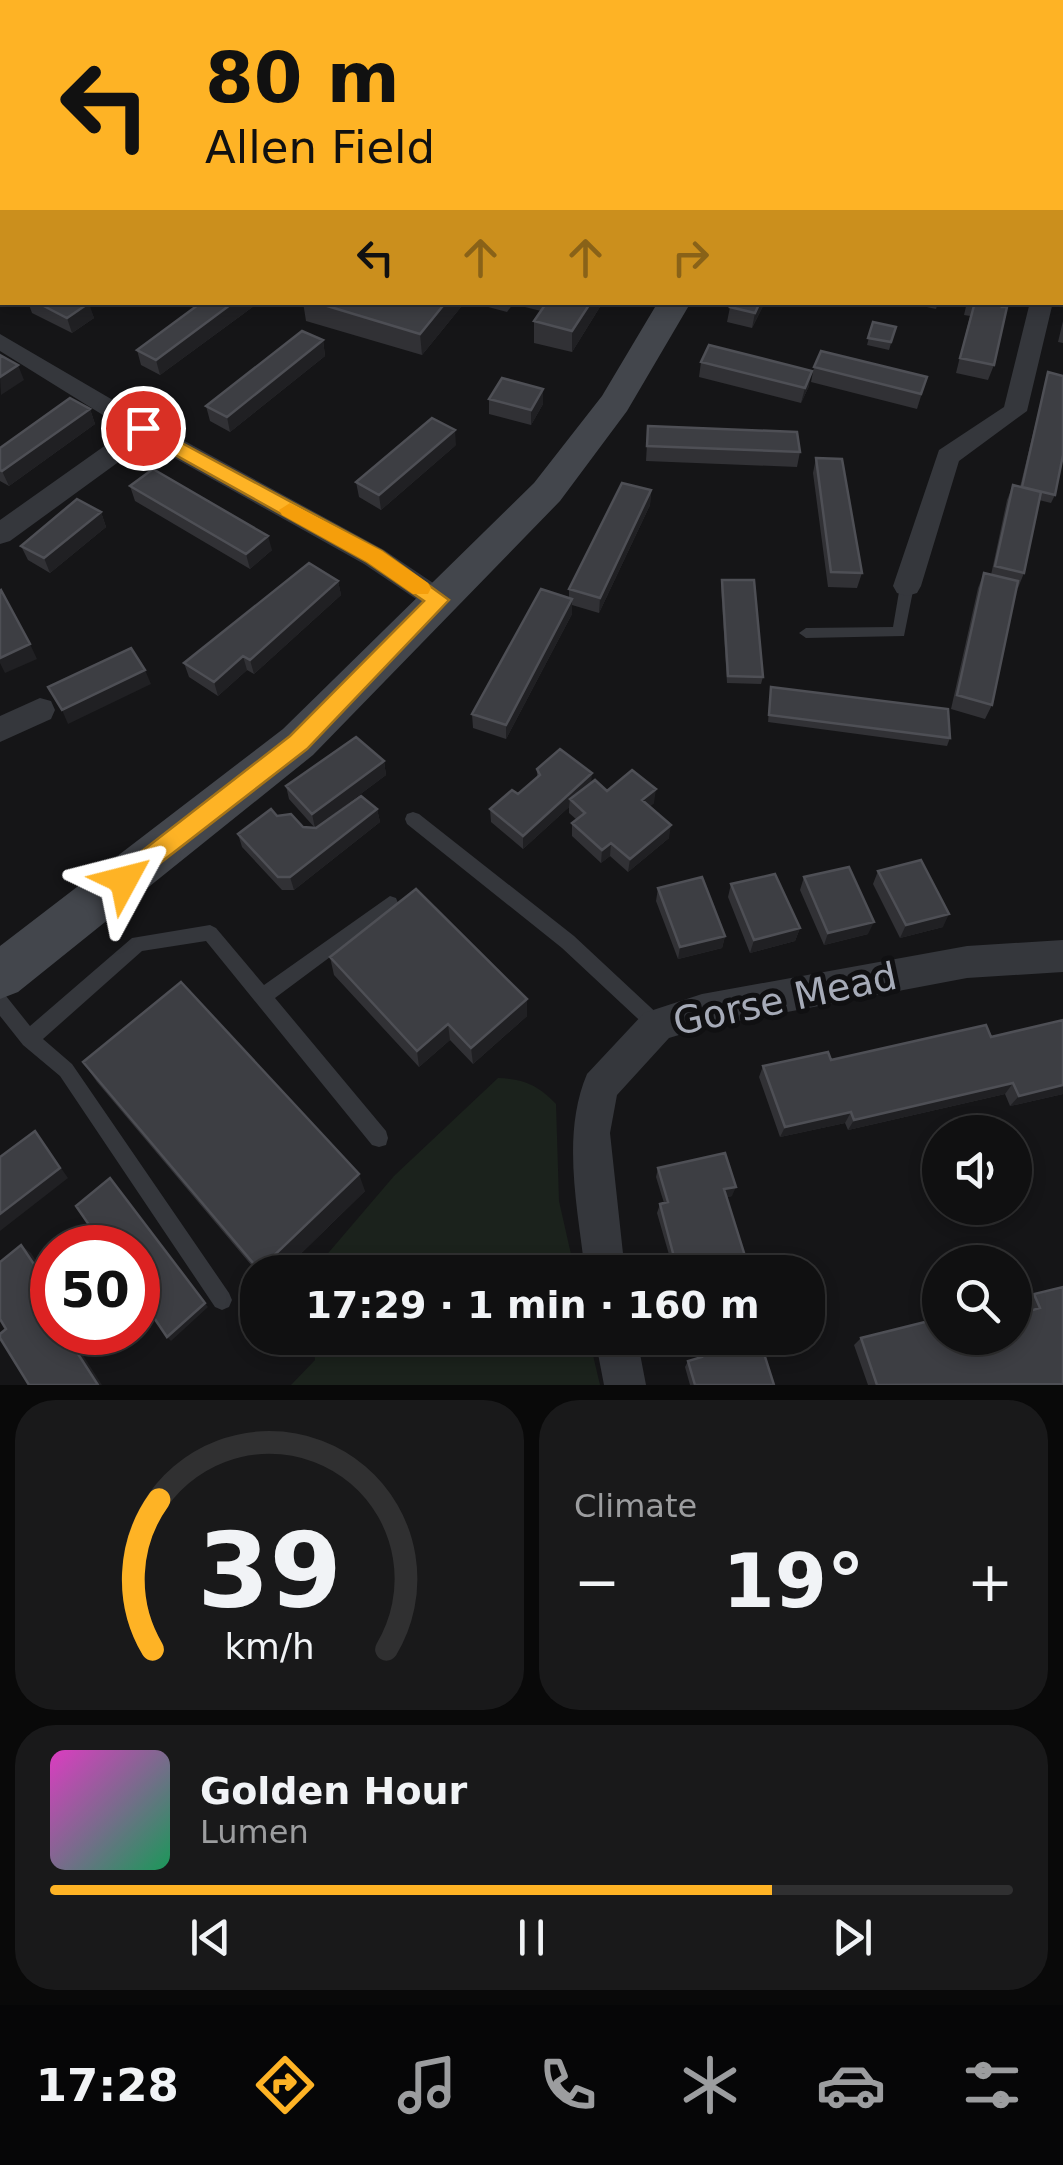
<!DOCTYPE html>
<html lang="en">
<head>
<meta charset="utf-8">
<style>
	:root { --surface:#101011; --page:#19191a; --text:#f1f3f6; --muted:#9c9d9f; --line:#303031; --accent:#feb325 }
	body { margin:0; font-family:"DejaVu Sans",sans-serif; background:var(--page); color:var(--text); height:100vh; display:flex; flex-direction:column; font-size:38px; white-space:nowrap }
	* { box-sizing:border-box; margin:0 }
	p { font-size:32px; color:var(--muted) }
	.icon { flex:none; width:55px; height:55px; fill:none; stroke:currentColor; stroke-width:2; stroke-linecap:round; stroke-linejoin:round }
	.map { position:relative; height:1385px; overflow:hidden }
	.side { display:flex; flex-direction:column; gap:15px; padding:15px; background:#090909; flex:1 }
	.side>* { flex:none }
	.top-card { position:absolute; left:0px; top:0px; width:1065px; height:305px; box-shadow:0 5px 15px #0003,0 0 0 2px var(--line); background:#feb325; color:#111; overflow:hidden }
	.tools { position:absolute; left:922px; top:1115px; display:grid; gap:20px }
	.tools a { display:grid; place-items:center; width:110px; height:110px; border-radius:50%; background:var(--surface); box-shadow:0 5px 15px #0003,0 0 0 2px var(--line); font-size:50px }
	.speed { position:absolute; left:30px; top:1225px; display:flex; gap:20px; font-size:50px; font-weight:700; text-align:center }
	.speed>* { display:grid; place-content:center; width:130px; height:130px; border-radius:50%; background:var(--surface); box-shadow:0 5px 15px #0003,0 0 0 2px var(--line); line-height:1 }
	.speed .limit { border:15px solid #d22; background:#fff; color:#111 }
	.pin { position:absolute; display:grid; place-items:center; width:85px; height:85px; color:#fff; margin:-42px; border:5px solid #fff; border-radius:50%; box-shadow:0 2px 10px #0007 }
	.me { position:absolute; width:110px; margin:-55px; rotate:52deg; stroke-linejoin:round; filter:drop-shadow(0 0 8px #0008) }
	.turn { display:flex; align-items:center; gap:35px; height:210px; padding:0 40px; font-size:45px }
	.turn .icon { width:130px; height:130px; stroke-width:2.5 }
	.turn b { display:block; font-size:70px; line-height:85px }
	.lanes { display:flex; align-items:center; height:95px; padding:0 40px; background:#0003; justify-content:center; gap:50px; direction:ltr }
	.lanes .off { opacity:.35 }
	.big { font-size:75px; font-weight:800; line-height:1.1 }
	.side .widget { flex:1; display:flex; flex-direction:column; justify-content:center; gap:15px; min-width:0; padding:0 35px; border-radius:40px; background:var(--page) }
	.side .dial { align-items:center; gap:0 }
	.dial svg { height:260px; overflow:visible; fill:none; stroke:var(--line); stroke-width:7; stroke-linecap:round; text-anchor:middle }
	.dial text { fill:var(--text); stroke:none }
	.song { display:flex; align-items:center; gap:30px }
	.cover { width:120px; height:120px; border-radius:15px; background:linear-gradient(135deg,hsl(310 70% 55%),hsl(150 70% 35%)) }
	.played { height:10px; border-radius:5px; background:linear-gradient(90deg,var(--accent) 75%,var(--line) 75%) }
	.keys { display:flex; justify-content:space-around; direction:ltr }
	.heat { display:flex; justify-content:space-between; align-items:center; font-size:55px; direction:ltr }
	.side .tiles { flex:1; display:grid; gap:15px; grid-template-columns:1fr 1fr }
	.widget:last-child { grid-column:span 2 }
	.trip { position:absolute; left:240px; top:1255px; width:585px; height:100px; border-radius:40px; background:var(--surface); box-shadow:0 5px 15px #0003,0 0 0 2px var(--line); font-weight:800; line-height:100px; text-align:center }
	.dock { display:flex; height:160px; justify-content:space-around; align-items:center; background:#060607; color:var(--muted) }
	.dock .icon { width:70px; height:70px }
	.dock .on { color:var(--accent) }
	.dock b { font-size:45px; color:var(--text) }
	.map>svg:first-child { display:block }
	.green { fill:#1b221c }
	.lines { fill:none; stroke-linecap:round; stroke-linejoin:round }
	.lane { fill:#35373c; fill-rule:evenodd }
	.street { fill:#35373c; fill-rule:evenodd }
	.secondary { fill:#43464c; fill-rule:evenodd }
	.wall { fill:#313135 }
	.shaded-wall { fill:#202023 }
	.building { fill:#3d3e43; stroke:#4e4f55; stroke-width:2.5 }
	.route { fill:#feb325; stroke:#a57418; stroke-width:2.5 }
	.slow { fill:#f59e0b }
	.labels { text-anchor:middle; stroke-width:10; stroke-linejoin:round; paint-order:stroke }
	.near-street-label { font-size:38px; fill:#a6abb8; stroke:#101012 }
</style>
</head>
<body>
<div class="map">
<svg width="1063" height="1385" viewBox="0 0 1063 1385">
	<rect width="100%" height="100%" fill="#151517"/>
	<!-- green -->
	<path class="green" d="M498,1078C524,1079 538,1085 556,1104L559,1201L575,1272H312L394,1176Z
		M313,1338H589L600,1385H291L315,1360Z"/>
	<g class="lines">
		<!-- lane -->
		<path class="lane" d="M564,0H572L571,2H563Z
			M792,0H800L799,2H791Z
			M907,581L914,586L904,636L806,638L799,633L806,628L893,627L900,586Z
			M413,812L419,814L574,936L663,1019L666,1025L663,1031L657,1033L651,1031L562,948L407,824L405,819L407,814Z
			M390,896L396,898L398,903L396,908L275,998L386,1131L388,1138L386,1145L379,1147L372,1145L206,941L142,951L43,1039L72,1064L229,1293L232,1300L229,1307L222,1310L215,1307L60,1076L23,1045L0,1016V994L6,996L30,1026L132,938L210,925L216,928L264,985Z"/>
		<!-- street -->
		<path class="street" d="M1062,63L1063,64V76H1062Z
			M2,121V134L0,135V122Z
			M1062,282H1063V296H1062Z
			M1030,302H1053L1027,411L959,461L921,586L917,593L907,596L897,593L893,586L939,450L1004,407Z
			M0,334L159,427L384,550L448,593L452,600L448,607L438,611L428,607L364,564L146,442L10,541L0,544V520L127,430L0,351Z
			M40,698L51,701L55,710L51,719L0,742V716Z
			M1063,940V972L967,978L702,1028L669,1038L617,1095L610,1133L625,1272H585C578,1209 561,1135 587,1074L644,1013L702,994L967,946Z
			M595,1338H637L646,1385H604Z"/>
		<!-- secondary -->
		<path class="secondary" d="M658,302H691L627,411L560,501L313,755L18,992L0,999V946L283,729L534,483L602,396Z"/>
	</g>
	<!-- wall -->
	<path class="wall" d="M92,0H133L130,2H74Z
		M901,0H932L931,2H901Z
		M0,161H2V193H0Z
		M28,302H87L94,318L72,333L32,313Z
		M303,302H465L422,355L306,321Z
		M477,302H603L572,352L534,343V321L541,311L513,304L507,312L477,304Z
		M765,302L752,328L727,322L730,307Z
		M923,302H938L936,309L922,306Z
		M967,302H1003L994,365L988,380L956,373L970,316L964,315Z
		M254,306L160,375L141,365L137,350Z
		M1063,321V343L1058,342Z
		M873,322L896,327L889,350L867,345Z
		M323,340L325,356L230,432L210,421L206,406Z
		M701,362L809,386L801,403L699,377Z
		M814,367L927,377L917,409L811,382Z
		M1048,372L1055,495L1051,503L1039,500L1024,573L1018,588L1016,587L992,705L985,719L951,709L978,588L984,573L991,575L1007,500L1013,485L1020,487Z
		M543,389V404L531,425L489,414V399Z
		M90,409L95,424L9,486L0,481V448Z
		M648,426L800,452L797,467L646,461Z
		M456,445L381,510L359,497L356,482Z
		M816,458L862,573L857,588L828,587L813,473Z
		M130,486L272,550L250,569L135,501Z
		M651,490L650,505L599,613L572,605V614L506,739L473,728L472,714L569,598V589Z
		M101,512L106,527L50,573L28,560L21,546Z
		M722,580L763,677L761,684L727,683L721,587Z
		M338,581L341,595L254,674L247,670L218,696L189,677L184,663Z
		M771,687L950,738L947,746L768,722Z
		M384,761L386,775L315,828L289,799L286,786Z
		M537,769L591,782L607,791L654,803L649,807L669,838L628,872L610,856L601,863L572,836V823L577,820L569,813V807L523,849L491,822L490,809L518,794L537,778Z
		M377,809L380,822L294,890H282L242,847L238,834L277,816L303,827L316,828Z
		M878,871L943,927L900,938L873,884Z
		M804,877L868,934L824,945L800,890Z
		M731,884L800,928L795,941L750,953L728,897Z
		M658,888L725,936L722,948L678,959L656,901Z
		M330,957L527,1016L473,1064L450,1040L419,1067L334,975Z
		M1063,1020V1094L1010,1106L1005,1094L848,1130L845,1123L780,1137L759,1077L763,1066L831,1060L991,1037Z
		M83,1062L365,1191L282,1272L258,1273L97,1082Z
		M658,1168L732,1196L727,1197L750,1272H674L657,1213L660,1204L664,1203L656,1177Z
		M1063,1287V1385H868L854,1345L861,1338L935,1335L1029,1311L1025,1302L1034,1294Z
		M691,1338H770L766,1346L762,1347L774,1385H690L685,1367L688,1361L697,1358Z"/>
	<!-- shaded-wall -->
	<path class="shaded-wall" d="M114,0H133L130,2H115Z
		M525,0H541L539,2H523Z
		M234,302H253L254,306L160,375L156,360Z
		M446,302H465L422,355L420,334Z
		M591,302H603L572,352V331Z
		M760,302H765L752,328L755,313Z
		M89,303L94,318L72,333L67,318Z
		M323,340L325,356L230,432L227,417Z
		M18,365L24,380L1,395L0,377Z
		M812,371L809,386L801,403L805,388Z
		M543,389V404L531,425V410Z
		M90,409L95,424L9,486L2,471Z
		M455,430L456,445L381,510L379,495Z
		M651,490L650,505L599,613L600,598Z
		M101,512L106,527L50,573L44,558Z
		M268,536L272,550L250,569L246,554Z
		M338,581L341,595L254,674L250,660Z
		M572,599V614L506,739V725Z
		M30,644L37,659L5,673L0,663V658Z
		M243,656L247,670L218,696L214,682Z
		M145,670L151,684L68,724L62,710Z
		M384,761L386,775L315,828L312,814Z
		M592,773L591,787L570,799L569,807L523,849V836Z
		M656,789L654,803L641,814L642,800Z
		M377,809L380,822L294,890L290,877Z
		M671,825L669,838L628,872L630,859Z
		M611,843L610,856L601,863L602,850Z
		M949,914L943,927L900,938L906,925Z
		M874,922L868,934L824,945L828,933Z
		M800,928L795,941L750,953L754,940Z
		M725,936L722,948L678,959L680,947Z
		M527,999V1016L473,1064L471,1048Z
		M448,1024L450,1040L419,1067L417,1051Z
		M1013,1083L1005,1094L848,1130L854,1120Z
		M1063,1085V1094L1010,1106L1019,1096Z
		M851,1112L845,1123L780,1137L785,1127Z
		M35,1131L68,1178L0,1231V1214Z
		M359,1174L365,1191L282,1272H260L259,1270Z
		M110,1178L208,1307L171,1341L167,1337Z
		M736,1187L732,1196L721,1199L724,1189Z
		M21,1245L31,1253L52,1286V1315L42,1299Z
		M64,1332H68L102,1385H98Z"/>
	<!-- building -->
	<path class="building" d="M78,0H89L100,2H74Z
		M489,0H525L523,2H487Z
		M621,0H671L670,2H619Z
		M692,0H751L750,2H691Z
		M940,0H985L982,2H938Z
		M2,39V57L0,59V41Z
		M0,161H2V179H0Z
		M2,263V281L0,280V265Z
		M36,302H87L89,303L67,318Z
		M202,302H234L156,360L137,350Z
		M314,302H446L420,334Z
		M547,302H591L572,331L534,321Z
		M732,302H760L755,313L730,307Z
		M975,302H1003L1002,307H1007L994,365L960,358Z
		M873,322L896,327L891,342L868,338Z
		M302,331L323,340L227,417L206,406Z
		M709,345L812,371L805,388L701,362Z
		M821,351L927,377L921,394L814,367Z
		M0,355L18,365L0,377Z
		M1048,372L1063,376V455L1055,495L1022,487Z
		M502,378L543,389L531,410L489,399Z
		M70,398L90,409L2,471L0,470V448Z
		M432,418L455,430L379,495L356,482Z
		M648,426L797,432L800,452L647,446Z
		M816,458L842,459L862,573L831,572Z
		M153,469L268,536L246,554L130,486Z
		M622,483L651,490L600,598L569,589Z
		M1013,485L1041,492L1024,573L995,566Z
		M77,499L101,512L44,558L21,546Z
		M309,563L338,581L250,660L243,656L214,682L184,663Z
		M984,573L1018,581L992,705L957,695Z
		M722,580H754L763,677L728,676Z
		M541,589L572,599L506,725L472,714Z
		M1,590L30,644L0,658V591Z
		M131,648L145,670L62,710L48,687Z
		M771,687L948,709L950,738L769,715Z
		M356,737L384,761L312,814L286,786Z
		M560,749L592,773L523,836L490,809L512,790L518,794L540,775L537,769Z
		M632,770L656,789L642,800L671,825L630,859L611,843L602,850L572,823L585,813L570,799L595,780L607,791Z
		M361,796L377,809L290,877H278L238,834L271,809L277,816L291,814L303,827L316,828Z
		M921,860L949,914L906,925L878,871Z
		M849,867L874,922L828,933L804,877Z
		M775,874L800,928L754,940L731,884Z
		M702,877L725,936L680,947L658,888Z
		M416,889L527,999L471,1048L448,1024L417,1051L330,957Z
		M181,982L359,1174L259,1270L83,1062Z
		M1063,1020V1085L1019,1096L1013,1083L854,1120L851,1112L785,1127L763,1066L828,1052L831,1060L986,1025L991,1037Z
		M35,1131L60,1168L0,1214V1157Z
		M725,1153L736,1187L724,1189L750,1272H678L660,1204L668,1202L658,1168Z
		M110,1178L205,1303L167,1337L138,1294V1248H105L76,1206Z
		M21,1245L52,1291L42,1299L52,1315V1332H64L98,1385H29L0,1338V1334L6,1329L0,1319V1262Z
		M1063,1287V1384L877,1385L861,1338L929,1321L935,1335L940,1333V1338H1015V1315L1040,1308L1034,1294Z
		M696,1338H770L771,1339L760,1341L774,1385H695L688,1361L702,1357Z"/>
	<!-- route -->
	<path class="route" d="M143,422L382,551L449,600L307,749L124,891L115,888L111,880L115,872L290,736L424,601L367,562L136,433L133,428Z"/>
	<!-- slow -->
	<path class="slow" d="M290,503L382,551L428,583L431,588L428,594H413L367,562L282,515L279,510Z"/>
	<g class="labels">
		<!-- near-street labels -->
		<g class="near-street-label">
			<text transform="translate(785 999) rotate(-12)" y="13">Gorse Mead</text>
		</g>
	</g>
</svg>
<div class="tools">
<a><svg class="icon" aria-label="sound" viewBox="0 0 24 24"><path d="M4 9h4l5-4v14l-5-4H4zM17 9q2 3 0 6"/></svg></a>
<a><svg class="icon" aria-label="search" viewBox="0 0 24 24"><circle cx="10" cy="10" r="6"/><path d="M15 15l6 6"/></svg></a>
</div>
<div class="speed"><div class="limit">50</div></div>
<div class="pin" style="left:143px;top:428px;background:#d93025"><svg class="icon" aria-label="arrive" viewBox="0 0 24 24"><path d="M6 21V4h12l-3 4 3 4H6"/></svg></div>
<svg class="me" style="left:124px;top:880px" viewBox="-20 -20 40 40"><path d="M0-17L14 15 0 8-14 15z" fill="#feb325" stroke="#fff" stroke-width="4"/></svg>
<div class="trip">17:29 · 1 min · 160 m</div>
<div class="top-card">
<div class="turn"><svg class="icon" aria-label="left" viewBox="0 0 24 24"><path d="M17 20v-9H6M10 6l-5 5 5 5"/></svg><div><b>80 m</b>Allen Field</div></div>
<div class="lanes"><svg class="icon" aria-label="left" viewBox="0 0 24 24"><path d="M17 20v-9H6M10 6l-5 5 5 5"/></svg><svg class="icon off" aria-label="ahead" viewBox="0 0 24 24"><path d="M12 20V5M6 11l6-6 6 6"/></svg><svg class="icon off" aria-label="ahead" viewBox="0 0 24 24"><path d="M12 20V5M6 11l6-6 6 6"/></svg><svg class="icon off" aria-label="right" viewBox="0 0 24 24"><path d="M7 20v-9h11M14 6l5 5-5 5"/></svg></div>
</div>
</div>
<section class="side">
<div class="tiles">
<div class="widget dial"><svg viewBox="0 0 100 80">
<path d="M14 69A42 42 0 1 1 86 69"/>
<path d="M14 69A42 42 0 0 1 16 23" stroke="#feb325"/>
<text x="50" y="56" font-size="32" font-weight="700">39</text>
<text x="50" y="72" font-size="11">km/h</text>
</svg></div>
<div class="widget"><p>Climate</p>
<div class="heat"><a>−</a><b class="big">19°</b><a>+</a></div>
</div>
<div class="widget">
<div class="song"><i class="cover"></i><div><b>Golden Hour</b><p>Lumen</p></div></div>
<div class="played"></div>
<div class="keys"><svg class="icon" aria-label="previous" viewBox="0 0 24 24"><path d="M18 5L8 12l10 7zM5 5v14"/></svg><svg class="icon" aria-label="pause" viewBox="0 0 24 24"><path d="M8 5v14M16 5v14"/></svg><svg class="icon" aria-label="next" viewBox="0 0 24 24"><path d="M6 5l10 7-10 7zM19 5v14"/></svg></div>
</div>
</div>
</section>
<nav class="dock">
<b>17:28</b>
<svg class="icon on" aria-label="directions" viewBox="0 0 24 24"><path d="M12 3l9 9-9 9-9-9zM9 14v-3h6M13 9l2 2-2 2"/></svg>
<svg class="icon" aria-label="music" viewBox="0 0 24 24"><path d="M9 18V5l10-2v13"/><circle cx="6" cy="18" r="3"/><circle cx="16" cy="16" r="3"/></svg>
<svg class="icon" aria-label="phone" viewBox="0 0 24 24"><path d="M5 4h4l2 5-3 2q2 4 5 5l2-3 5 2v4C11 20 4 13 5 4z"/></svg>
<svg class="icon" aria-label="climate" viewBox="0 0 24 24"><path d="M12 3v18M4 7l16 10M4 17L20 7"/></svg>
<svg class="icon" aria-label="car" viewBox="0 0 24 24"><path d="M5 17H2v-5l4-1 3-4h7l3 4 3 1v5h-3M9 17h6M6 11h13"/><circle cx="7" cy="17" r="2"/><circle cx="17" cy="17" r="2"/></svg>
<svg class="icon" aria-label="filters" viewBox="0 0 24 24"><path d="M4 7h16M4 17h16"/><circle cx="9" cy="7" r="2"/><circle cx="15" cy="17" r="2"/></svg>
</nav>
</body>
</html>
